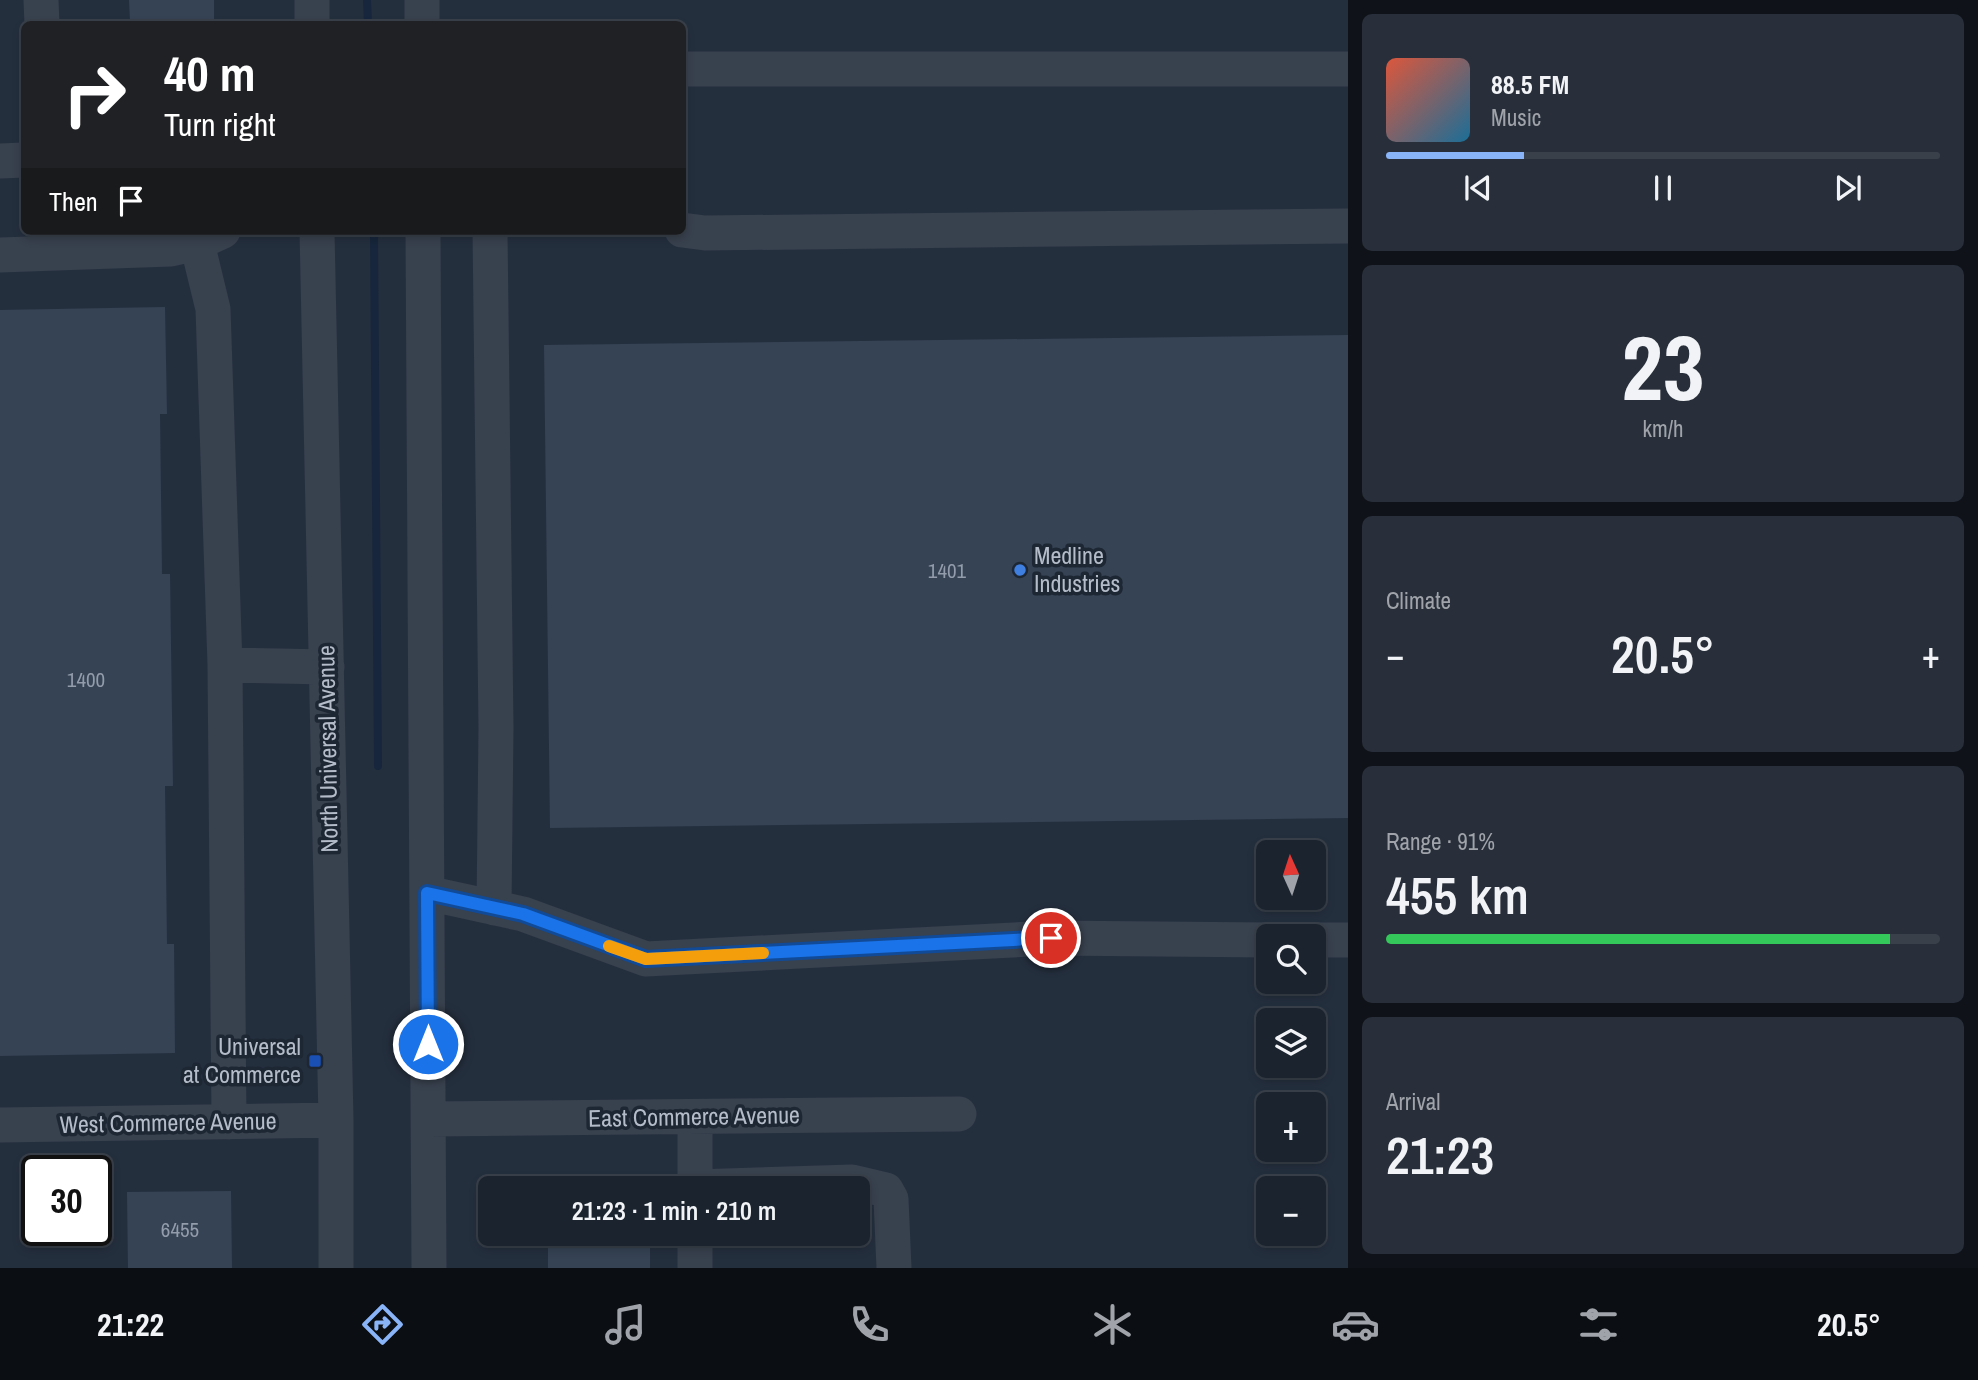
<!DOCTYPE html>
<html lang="en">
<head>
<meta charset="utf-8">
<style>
	:root { --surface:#1b232e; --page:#282f3a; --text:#f1f3f6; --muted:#a0a4aa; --line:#39404a; --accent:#8ab4f8 }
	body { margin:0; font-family:"Archivo Narrow",sans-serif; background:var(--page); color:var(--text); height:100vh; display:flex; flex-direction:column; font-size:26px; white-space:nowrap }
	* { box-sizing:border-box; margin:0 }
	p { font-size:23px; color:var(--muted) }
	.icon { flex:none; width:38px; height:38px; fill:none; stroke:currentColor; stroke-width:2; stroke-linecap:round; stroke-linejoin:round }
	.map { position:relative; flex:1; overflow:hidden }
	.panel { display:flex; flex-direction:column; gap:14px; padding:14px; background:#0f1319; width:630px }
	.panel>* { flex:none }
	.top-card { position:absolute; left:21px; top:21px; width:665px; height:214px; border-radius:10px; box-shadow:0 4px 10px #0003,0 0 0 2px var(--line); background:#202124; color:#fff; overflow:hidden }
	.needle { width:46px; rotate:357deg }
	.tools { position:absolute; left:1256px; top:840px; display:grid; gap:14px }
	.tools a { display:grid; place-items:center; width:70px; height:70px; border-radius:10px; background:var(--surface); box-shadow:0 4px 10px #0003,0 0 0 2px var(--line); font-size:35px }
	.speed { position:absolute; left:21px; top:1155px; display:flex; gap:14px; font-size:35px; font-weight:700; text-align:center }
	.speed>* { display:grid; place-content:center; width:91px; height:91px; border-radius:50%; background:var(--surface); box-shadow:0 4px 10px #0003,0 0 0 2px var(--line); line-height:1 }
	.speed .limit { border:4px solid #111; border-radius:10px; background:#fff; color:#111 }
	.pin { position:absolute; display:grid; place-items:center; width:60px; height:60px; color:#fff; margin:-30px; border:4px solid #fff; border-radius:50%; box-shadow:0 2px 7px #0007 }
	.me { position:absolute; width:77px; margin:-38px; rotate:0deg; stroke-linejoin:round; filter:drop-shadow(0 0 5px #0008) }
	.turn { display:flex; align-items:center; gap:24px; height:147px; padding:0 28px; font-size:32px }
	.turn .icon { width:91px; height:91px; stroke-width:2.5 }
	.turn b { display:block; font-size:49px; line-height:60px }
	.then { display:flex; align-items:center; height:66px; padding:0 28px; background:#0003; gap:14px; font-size:26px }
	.big { font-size:52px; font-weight:600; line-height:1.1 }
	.panel .widget { flex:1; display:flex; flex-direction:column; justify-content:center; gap:10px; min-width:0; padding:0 24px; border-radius:10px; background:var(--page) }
	.panel .dial { align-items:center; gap:0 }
	.dial b { font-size:91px; line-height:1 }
	.song { display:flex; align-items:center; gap:21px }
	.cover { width:84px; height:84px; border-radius:10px; background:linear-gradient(135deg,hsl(10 70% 55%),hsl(200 70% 35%)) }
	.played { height:7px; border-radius:4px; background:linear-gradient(90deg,var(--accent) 25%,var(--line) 25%) }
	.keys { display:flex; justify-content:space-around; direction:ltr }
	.heat { display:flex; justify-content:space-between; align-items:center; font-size:38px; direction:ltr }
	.charge { height:10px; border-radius:5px; background:linear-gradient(90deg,#34c759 91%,var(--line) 0) }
	.trip { position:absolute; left:478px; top:1176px; width:392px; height:70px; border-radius:10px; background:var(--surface); box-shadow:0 4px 10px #0003,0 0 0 2px var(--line); font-weight:600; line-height:70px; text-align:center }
	.tab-bar { display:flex; height:112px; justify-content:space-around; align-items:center; background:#0b0e12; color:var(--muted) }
	.tab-bar .icon { width:49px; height:49px }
	.tab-bar .selected { color:var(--accent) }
	.tab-bar b { font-size:32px; color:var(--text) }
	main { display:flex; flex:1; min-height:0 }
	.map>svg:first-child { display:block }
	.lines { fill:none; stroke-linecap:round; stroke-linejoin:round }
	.stream { stroke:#17263c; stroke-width:8 }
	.building { fill:#364354 }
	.minor { stroke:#38414e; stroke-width:35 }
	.route-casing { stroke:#114b97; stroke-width:18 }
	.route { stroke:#1a73e8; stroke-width:12 }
	.slow { stroke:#f59e0b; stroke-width:12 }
	.shop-dot { fill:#3f7fe0; stroke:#1d2633; stroke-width:2.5 }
	.transit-dot { fill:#1a4fb4; stroke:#1d2633; stroke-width:2.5 }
	.labels { text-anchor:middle; stroke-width:7; stroke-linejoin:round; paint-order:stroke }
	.number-label { font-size:21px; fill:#929caa }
	.poi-label { font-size:24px; fill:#b4bcc9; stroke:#1d2633; text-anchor:start }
	.street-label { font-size:24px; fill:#b4bcc9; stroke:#1d2633 }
</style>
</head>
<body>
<main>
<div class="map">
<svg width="1348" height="1268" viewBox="0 0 1348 1268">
	<rect width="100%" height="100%" fill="#242f3e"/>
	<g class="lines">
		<!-- stream -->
		<path class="stream" d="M367,0L368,24
			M374,236L378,766"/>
	</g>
	<!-- building -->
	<path class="building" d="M129,0H214V24H109V21H130Z
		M165,307L167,414H160L162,574H170L173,786H165L167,944H174L175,1053L0,1056V310Z
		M1348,335V818L550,828L544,345Z
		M231,1191L232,1268H128L127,1192Z
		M548,1234H650V1268H548Z"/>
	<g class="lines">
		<!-- minor -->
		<path class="minor" d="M41,0L42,24
			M312,0V24
			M422,0V24
			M682,69H1348
			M0,161L24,160
			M682,230L705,233L1348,226
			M317,231L336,1120V1268
			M423,231L429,1268
			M490,231L496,728L494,908
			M197,243L213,309L225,665L229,1122
			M0,255L171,249L197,243L223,231
			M225,665L327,667
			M427,893L523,914L646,959L1051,938L1269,940
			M1314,940H1348
			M695,1117V1188
			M429,1119L959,1114
			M0,1125L336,1120
			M695,1187L852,1182L886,1190L891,1199L894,1268
			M695,1234V1268"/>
	</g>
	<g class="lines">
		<!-- route casing -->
		<g class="route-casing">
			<path id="route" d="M428,1044L427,893L523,914L646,959L1051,938"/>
		</g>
		<!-- route -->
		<use href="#route" class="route"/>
		<!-- slow -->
		<path class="slow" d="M609,946L646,959L763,953"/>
	</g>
	<!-- markers -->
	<circle class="shop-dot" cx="1020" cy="570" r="7"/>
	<rect class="transit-dot" x="308" y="1054" width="14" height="14" rx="3.5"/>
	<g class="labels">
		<!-- number labels -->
		<g class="number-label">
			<text x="947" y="578">1401</text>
			<text x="86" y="687">1400</text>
			<text x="180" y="1237">6455</text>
		</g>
		<!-- poi labels -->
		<g class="poi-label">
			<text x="1034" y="564">Medline<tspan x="1034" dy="28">Industries</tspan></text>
			<text x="301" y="1055" text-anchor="end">Universal<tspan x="301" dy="28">at Commerce</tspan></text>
		</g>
		<!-- street labels -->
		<g class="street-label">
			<text transform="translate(328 749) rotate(-91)" y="8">North Universal Avenue</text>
			<text transform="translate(694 1117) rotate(-1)" y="8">East Commerce Avenue</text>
			<text transform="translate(168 1123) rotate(-1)" y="8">West Commerce Avenue</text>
		</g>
	</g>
</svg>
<div class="tools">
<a><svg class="needle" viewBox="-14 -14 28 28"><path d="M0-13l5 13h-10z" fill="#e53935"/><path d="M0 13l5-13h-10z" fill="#a0a4aa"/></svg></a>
<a><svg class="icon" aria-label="search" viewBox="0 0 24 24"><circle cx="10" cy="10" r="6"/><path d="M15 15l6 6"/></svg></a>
<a><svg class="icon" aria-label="layers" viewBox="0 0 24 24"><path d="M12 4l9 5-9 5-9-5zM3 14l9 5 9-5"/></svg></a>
<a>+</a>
<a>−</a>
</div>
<div class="speed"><div class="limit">30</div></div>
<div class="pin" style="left:1051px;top:938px;background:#d93025"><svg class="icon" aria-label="arrive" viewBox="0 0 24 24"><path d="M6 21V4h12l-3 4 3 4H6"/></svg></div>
<svg class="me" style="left:428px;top:1044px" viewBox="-20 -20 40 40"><circle r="17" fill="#1a73e8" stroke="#fff" stroke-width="3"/><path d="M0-11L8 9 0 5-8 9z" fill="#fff"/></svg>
<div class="trip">21:23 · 1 min · 210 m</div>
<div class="top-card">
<div class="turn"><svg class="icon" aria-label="right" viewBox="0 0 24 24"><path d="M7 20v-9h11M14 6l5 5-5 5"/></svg><div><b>40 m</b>Turn right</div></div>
<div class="then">Then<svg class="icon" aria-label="arrive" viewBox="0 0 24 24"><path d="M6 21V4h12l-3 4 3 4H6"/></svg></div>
</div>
</div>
<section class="panel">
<div class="widget">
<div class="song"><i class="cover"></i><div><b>88.5 FM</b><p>Music</p></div></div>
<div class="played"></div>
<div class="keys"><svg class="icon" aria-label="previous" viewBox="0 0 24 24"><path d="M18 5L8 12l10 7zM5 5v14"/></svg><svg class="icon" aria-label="pause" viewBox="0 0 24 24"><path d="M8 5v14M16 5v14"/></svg><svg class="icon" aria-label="next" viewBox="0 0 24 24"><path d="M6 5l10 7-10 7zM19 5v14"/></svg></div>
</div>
<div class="widget dial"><b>23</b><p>km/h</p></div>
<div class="widget"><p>Climate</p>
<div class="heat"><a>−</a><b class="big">20.5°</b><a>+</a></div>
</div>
<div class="widget"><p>Range · 91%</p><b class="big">455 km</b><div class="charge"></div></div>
<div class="widget"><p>Arrival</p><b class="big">21:23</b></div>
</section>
</main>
<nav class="tab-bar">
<b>21:22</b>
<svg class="icon selected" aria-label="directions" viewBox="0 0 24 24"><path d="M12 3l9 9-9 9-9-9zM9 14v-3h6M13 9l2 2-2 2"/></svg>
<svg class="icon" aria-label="music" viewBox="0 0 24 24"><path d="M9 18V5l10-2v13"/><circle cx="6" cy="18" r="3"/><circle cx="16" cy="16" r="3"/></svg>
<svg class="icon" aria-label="phone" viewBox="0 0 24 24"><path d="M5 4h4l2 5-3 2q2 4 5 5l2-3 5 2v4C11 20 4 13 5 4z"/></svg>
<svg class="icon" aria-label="climate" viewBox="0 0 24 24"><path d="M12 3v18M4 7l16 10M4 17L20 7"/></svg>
<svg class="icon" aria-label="car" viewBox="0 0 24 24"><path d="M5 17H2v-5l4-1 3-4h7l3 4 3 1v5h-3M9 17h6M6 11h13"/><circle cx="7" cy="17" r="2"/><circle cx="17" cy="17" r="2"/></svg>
<svg class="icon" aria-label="filters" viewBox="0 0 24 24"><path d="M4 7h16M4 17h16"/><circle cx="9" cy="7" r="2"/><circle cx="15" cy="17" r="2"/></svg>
<b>20.5°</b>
</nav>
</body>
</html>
